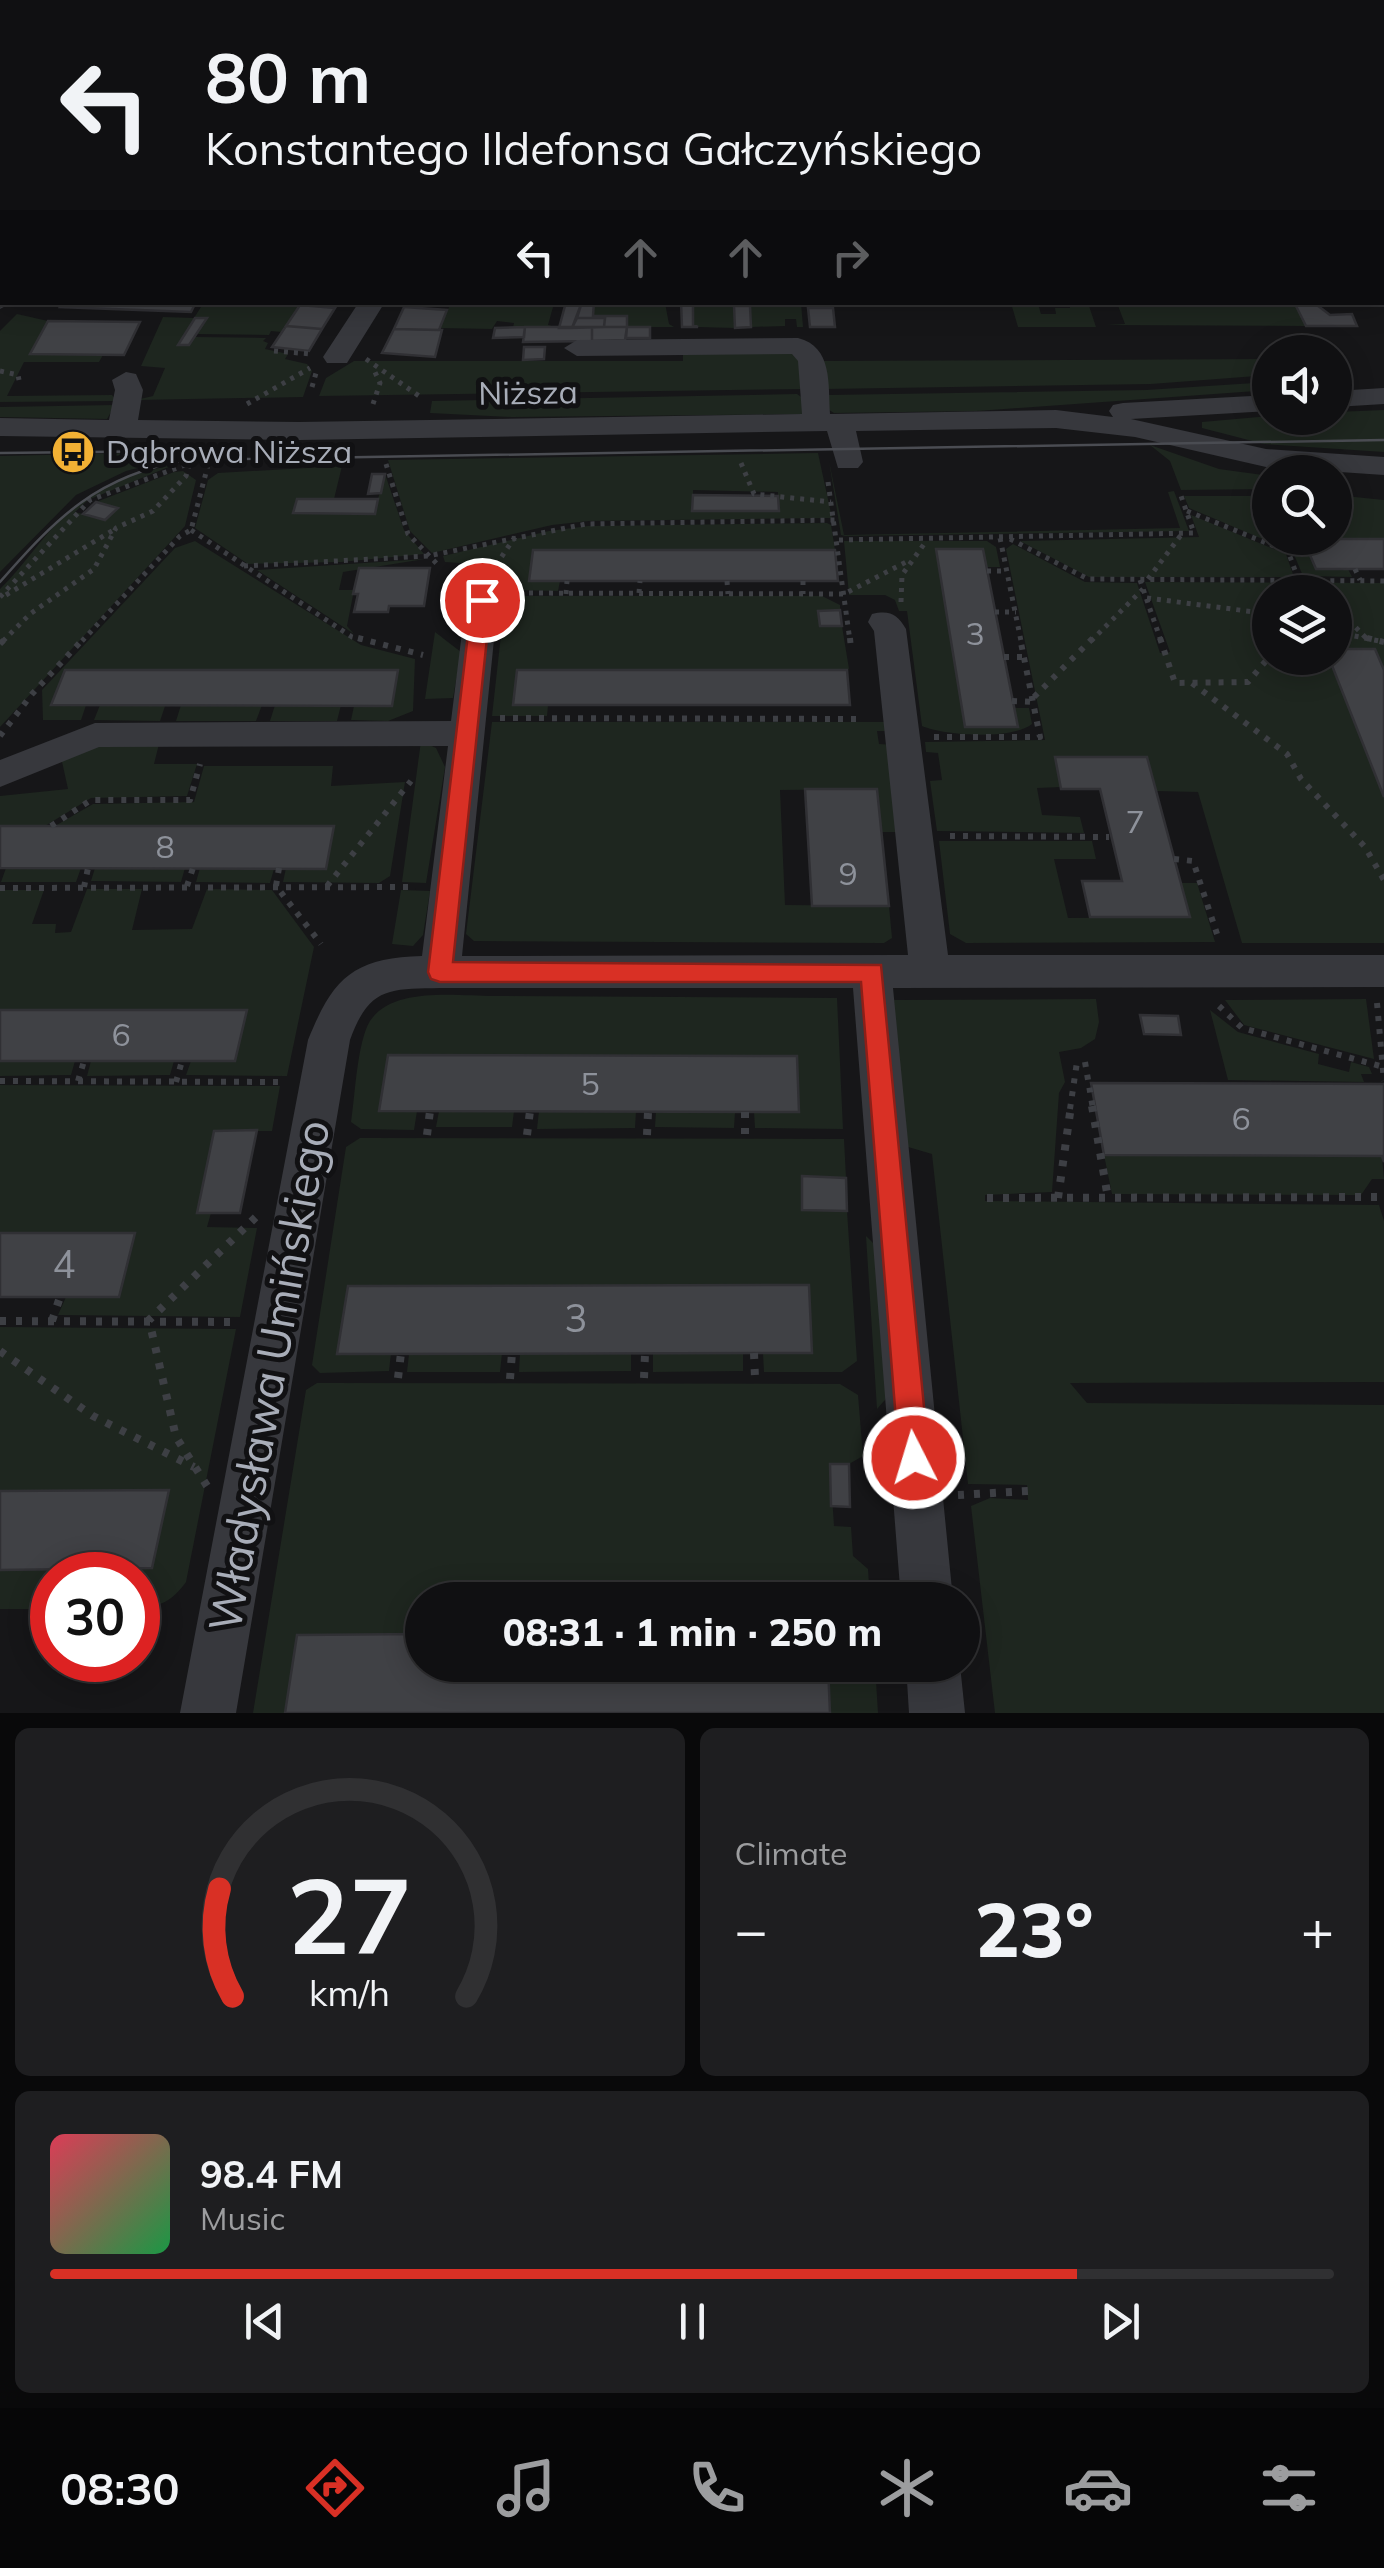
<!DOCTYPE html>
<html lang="en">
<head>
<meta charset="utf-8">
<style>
	:root { --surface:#101012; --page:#1e1e20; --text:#f1f3f6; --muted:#9c9d9f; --line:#303032; --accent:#d93025 }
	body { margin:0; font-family:Mulish,sans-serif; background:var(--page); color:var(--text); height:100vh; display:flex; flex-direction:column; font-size:38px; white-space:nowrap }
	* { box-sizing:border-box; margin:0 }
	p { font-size:32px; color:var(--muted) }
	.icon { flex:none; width:55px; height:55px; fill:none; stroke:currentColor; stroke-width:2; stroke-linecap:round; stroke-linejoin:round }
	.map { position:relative; height:1713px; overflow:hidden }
	.side { display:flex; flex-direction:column; gap:15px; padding:15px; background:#09090a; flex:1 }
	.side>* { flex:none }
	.hud { position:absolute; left:0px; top:0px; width:1385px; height:305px; box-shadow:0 5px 25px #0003,0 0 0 2px var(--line); background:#101012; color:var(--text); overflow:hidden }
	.controls { position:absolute; left:1252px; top:335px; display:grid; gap:20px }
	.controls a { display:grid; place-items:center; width:100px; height:100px; border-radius:50%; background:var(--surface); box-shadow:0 5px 25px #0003,0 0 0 2px var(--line); font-size:50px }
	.speed { position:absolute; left:30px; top:1552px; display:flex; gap:20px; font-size:50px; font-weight:700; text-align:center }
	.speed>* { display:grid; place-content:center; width:130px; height:130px; border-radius:50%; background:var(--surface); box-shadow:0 5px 25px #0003,0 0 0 2px var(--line); line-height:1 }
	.speed .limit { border:15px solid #d22; background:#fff; color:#111 }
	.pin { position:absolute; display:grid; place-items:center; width:85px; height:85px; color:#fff; margin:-42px; border:5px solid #fff; border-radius:50%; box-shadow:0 2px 10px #0007 }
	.me { position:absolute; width:110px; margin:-55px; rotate:355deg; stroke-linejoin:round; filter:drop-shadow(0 0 8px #0008) }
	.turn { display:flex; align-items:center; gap:35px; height:210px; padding:0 40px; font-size:45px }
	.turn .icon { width:130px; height:130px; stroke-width:2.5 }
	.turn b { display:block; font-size:70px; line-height:85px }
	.lanes { display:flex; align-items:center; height:95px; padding:0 40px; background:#0003; justify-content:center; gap:50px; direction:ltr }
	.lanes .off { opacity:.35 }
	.big { font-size:75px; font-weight:800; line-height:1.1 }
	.side .card { flex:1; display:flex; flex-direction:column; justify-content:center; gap:15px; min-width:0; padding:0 35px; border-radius:15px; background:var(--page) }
	.side .dial { align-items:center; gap:0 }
	.dial svg { height:260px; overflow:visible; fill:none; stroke:var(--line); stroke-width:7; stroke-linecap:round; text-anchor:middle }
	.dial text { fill:var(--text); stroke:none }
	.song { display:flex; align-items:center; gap:30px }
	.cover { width:120px; height:120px; border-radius:15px; background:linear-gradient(135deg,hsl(350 70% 55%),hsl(140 70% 35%)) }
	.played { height:10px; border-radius:5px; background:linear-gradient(90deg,var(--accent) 80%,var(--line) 80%) }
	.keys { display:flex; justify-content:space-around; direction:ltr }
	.heat { display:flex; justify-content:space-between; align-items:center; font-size:55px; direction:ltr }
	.side .tiles { flex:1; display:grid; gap:15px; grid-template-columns:1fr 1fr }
	.card:last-child { grid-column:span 2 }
	.trip { position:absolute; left:405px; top:1582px; width:575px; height:100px; border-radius:50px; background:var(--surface); box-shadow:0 5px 25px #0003,0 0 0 2px var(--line); font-weight:800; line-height:100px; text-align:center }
	.tabs { display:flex; height:160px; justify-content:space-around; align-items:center; background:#060607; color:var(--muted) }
	.tabs .icon { width:70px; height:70px }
	.tabs .current { color:var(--accent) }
	.tabs b { font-size:45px; color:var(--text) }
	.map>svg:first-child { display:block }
	.green { fill:#1e261f; fill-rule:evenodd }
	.building { fill:#404145; stroke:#303034; stroke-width:2.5 }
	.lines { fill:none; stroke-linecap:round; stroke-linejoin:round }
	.path-far3 { stroke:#3d3f44; stroke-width:4; stroke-dasharray:2.5 5; stroke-linecap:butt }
	.path-far2 { stroke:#3d3f44; stroke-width:5; stroke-dasharray:4 6; stroke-linecap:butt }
	.path-far1 { stroke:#3d3f44; stroke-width:6; stroke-dasharray:5 8; stroke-linecap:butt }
	.path { stroke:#3d3f44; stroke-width:8; stroke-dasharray:6 10; stroke-linecap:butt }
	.minor { fill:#37383d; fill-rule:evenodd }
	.tram { stroke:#4a4c52; stroke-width:2.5 }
	.rail-casing { stroke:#4a4c52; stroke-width:8 }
	.rail { stroke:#111113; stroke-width:5; stroke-dasharray:14; stroke-linecap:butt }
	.route { fill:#d93025; stroke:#8d1f18; stroke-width:2.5 }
	.labels { text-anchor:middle; stroke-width:10; stroke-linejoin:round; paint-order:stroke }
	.far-street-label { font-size:32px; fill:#a8adb8; stroke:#111113 }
	.far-poi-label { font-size:32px; fill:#a8adb8; stroke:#111113; text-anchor:start }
	.number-label { font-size:32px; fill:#8e929b }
	.near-number-label { font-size:38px; fill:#8e929b }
	.near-street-label { font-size:45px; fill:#a8adb8; stroke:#111113 }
</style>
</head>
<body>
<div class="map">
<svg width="1384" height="1713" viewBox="0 0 1384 1713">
	<rect width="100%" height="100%" fill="#161618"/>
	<!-- green -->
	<path class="green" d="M298,303L338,304L336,308L300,305L282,332L271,331L269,335L196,334L207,319L195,318L179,344L189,345L195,337L266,338L263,341L268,343L265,349L288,354L285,359L307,364L312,371L303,397L136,400L153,396L165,368L141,366L163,317L194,318L201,307Z
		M451,303H566L565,307H553L548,325L559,328H513L514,323L497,321L492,329L439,328Z
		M594,303H665L669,324L674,327H627V316H593Z
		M693,303H734L735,328L698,327L693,325Z
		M749,303H801L803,327H797L796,319H785V326L751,327Z
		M1011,303L1038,304L1041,314H1056L1055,308H1070L1069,303H1088L1096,327H1018Z
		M1294,303L1306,326L1106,325L1125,324L1117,303Z
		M17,314L48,321L31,354L103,355L99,362H24L7,396L112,395L117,401L0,402V331Z
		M683,350L795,353L802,361L805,389L319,396L326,378L354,361H683Z
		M1270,359V375L1151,384L825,389L823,361Z
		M1270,382V390L977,411L834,413L826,408L829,395L1146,390Z
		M797,394L804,399L805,414L512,417L430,413L432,401Z
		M115,405L107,419L0,417V407Z
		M1384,410V452L1264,444L1202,428V422L1270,416L1335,418V412Z
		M1150,445L1219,469L1270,476V489L1181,490L1170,461Z
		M179,452L177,458L126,471L76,495L0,572V456Z
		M818,453L832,518L589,521L552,525L432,553L410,531L388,460ZM693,490L778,492V511H693Z
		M829,461L844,535L1180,528L1168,492L1174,491L1189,531L845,536L841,535Z
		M176,464L88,500L75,512L105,520L117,508L96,502L174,472L183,471L196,480L185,526L0,727V589C23,567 40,539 63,517C95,487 134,473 176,464Z
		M342,466L334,499H297L293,513L378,499L385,474L404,530L424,554L341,562L248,564L195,528L208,480L218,473Z
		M1335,495L1384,500V539L1348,569L1352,577L1303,576L1287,538H1335Z
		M1184,496H1264L1270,511V538H1280L1284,548L1189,508Z
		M1191,515L1286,554L1294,577H1089L1020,541L1199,537Z
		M827,523L831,525L835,550H533L560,581L558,591L510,590L503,566L445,562L443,556L549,531L588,526Z
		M195,541L361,645L415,659L413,711L388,721L351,720L354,706L392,705L398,670L52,705H86L81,720H43L42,690L175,548Z
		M844,541H987L996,547L1000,567H986L982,549L936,550L965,726L1017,727L1014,708H1029L1032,724C1012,740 945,736 922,726L907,611H899L895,600L885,595H849Z
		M1013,544L1085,582L1137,583L1160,653L1170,652L1145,582L1384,583V670L1375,649H1335V592H1270V658H1329L1384,797V943H1242L1198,792L1156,791L1147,757H1055L1061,787L1037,788L1042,815L1080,817L1084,833L937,831L930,781L942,780L938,753L926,752L925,742L1045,740L1006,549Z
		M425,559L343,572L339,590H354L347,626L354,634L257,570Z
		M509,596H822L840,605V610L818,611L820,626H842L849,669L518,670L513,705H548L547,716H492L505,599Z
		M435,632L461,652L453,698L425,699Z
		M100,705L165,706L160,721L94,720Z
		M181,705H262L256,721H176Z
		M275,705H341L337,721H270Z
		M492,722H896L898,731H877L879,744L894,745L904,832H881L876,789L780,790L785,905L889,906L892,938L884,943L474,941L466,934Z
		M160,740L154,764H197L187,796L91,798L45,826H0V796L68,789L61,757L105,741Z
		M421,741L436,748L445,767L426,883L402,882Z
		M204,766H333L331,786L405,782L390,876L379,883L283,882L286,868H326L334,826H55L93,804L194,802Z
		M939,841H1092L1096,859H1054L1068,918L1189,917L1181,883H1197L1215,942L966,943L950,934Z
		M6,868H81L76,882H1Z
		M95,868H185L181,882L91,881Z
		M200,868L274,869L270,883L196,882Z
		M87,889H142L132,930L192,929L207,889L272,890L314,947L287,1076L186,1075L191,1061H235L246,1010H0V890H44L32,924H56L55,933L71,932Z
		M401,890L430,891L423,935L413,946L392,944Z
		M498,996L837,998L843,1129L755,1128L754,1112L388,1055L379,1110L417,1111L414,1130L361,1129L351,1122C355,1097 357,1042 370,1021C394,985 462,997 498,996Z
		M1096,999L1099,1022L1095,1039L1081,1048L1059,1052L1065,1082L1059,1093L1052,1192L985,1195V1201L1379,1205L1384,1221V1382L1070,1383L1087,1403L1384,1405V1713H995L971,1506L990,1498L1028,1500L1027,1485L968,1484L932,1154L898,1144L894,1000Z
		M1366,999L1374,1059L1244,1025L1225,1000Z
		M1210,1010L1238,1032L1319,1054L1318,1064L1349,1072L1351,1062L1369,1067L1372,1074H1361L1364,1082L1228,1080Z
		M0,1061H75L71,1075L0,1076Z
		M91,1061H174L170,1075L87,1076Z
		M0,1085L280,1086L272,1131H214L197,1212L211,1213L207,1227L257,1228L240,1317L58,1315L66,1297L0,1233Z
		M439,1111H514L512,1127H436Z
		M539,1111H636L635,1128L537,1129Z
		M656,1111L735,1112L734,1128L655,1127Z
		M360,1138L844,1139L846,1178L803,1176V1210L847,1211L857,1361L842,1372H764L763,1353L808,1285L348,1286L337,1353H391L389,1371L320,1373L312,1365L346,1147Z
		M1104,1155L1382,1156L1384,1179H1372L1361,1195L1112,1194Z
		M866,1236L874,1244L892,1392L877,1409Z
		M0,1327L236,1329L186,1582C172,1601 161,1607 138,1607V1575H103L105,1569L152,1568L169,1490L0,1491Z
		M502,1353L500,1372H407L409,1354Z
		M520,1353H631V1371L519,1372Z
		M653,1353H743V1371L653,1372Z
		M317,1383L840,1384L858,1395L863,1456L849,1464H830L834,1526L851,1527L853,1556L868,1569L870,1600H422V1634L297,1635L285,1713H253L306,1390Z
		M83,1569L81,1575H52V1609H0V1570Z
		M828,1665H875L878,1713H830Z"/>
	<!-- building -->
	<path class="building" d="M63,302H196L191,312L60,307Z
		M566,302H582L572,328H559Z
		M582,302H594L593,316H627V327H604L605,318H577Z
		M681,302H693V325L698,327H682Z
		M1294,302H1313L1330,315L1352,314L1357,326H1306Z
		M300,305L335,308L322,329L286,326Z
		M734,306H750L751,327L735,328Z
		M404,307L447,310L439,330L394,329Z
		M808,308H833L835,327H810Z
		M195,318H207L189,345H178Z
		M605,318L604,327L572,328L577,318Z
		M48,321L140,322L124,355L30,354Z
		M286,326L322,329L309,351L272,347Z
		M525,327L524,337L493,338L495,328Z
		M525,327H592V341L523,342Z
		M592,327H627L625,340L592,341Z
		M627,327H650V338H626Z
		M394,329L442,330L435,357L382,353Z
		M524,347H545L544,359L523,360Z
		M372,474H385L381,493L368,494Z
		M693,495L778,496L779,511H692Z
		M297,499H378L375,514L293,513Z
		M96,502L118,508L105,520L83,514Z
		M1303,539H1384V569H1316Z
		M936,549H983L1018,727H965Z
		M533,550H835L838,581H529Z
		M359,568H430L424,606H389L388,612H354L358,594H353Z
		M840,610L842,626H820L818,611Z
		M1335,649H1375L1384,670V797L1329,658H1335Z
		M65,670H398L392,706L51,705Z
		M517,670H847L850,705H513Z
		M1055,757H1147L1190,917H1090L1082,881H1122L1100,789H1061Z
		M805,789H877L889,906H812Z
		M0,826H334L326,869L0,868Z
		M0,1010H247L235,1061H0Z
		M1140,1015L1178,1016L1181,1035L1144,1034Z
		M388,1055L797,1056L799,1112L379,1111Z
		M1091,1083L1384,1084V1162L1382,1156L1104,1155Z
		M257,1130L240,1213H197L214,1131Z
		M802,1176L846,1178L847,1211L802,1210Z
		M0,1233H135L119,1297H0Z
		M809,1285L812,1353L337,1354L348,1286Z
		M830,1464H849L850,1507L831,1506Z
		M169,1490L152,1568L0,1570V1491Z
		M422,1634V1665H828L830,1713H285L297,1635Z"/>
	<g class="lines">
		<!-- path-far3 -->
		<path class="path-far3" d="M692,1H704
			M807,1H820
			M576,2H588"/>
		<!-- path-far2 -->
		<path class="path-far2" d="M274,351L312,354
			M366,359L422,398
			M0,371L18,375L19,380
			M312,387L316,373
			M247,404L310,368
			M373,404L380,383L374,370
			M741,463L754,494L831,502
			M386,464L408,534L438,565
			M828,482L850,641
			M1266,493L1270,502
			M1187,511L1289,552
			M191,530L352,637L368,641
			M1000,538L1021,641
			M1283,538L1299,581
			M1010,539L1088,579L1384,581
			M839,540L1194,533L1180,493
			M496,565L515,537
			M244,566L428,556L586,524L835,520
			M1355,569L1360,580
			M987,571H1007
			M1148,579L1181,535
			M1140,580L1161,641
			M727,581L728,594
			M803,581V594
			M1305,581L1320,592
			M509,593L844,594L906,562
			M639,593L640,581
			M566,594L567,581
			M6,595L115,529
			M0,597L90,500L185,465
			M1147,598L1270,614
			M901,602L902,575L927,540
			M1335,606L1367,639
			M995,612H1016
			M1335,632L1379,641
			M3,641L30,614L94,569L116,528L153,511L186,476L189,465
			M82,641L180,536L191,530L208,465
			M1091,641L1143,589"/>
		<!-- path-far1 -->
		<path class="path-far1" d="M358,638L423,655
			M850,638L851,649
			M1160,638L1175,683L1248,682L1270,656
			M1367,638L1384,642
			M0,644L6,638
			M1004,657H1025
			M1192,683L1287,754L1301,779L1365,847L1384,880
			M1034,697L1093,638
			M1012,701L1034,702
			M500,718L858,719
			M0,736L32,694L84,638
			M934,737H1040L1020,638
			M51,826L91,800H190L200,764
			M950,836L1109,837
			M1174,859L1193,861L1218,937
			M279,868L276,886L321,944
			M187,886L193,868
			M327,886L411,781
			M84,887L88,868
			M0,888L416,887
			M1377,1003L1384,1081
			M1219,1006L1242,1028L1380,1066
			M1085,1062L1093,1109
			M0,1081L284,1082
			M78,1081L84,1061
			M176,1082L182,1061
			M1070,1109L1077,1062"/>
		<!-- path -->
		<path class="path" d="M1092,1106L1108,1198
			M745,1112V1135
			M427,1135L430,1111
			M527,1135L530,1111
			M647,1135L648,1112
			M987,1198L1384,1197
			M1058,1198L1071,1106
			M0,1321L239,1322
			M52,1321L60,1297
			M0,1351L93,1416L194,1467
			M754,1353L755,1378
			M398,1378L401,1353
			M644,1378L645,1354
			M510,1379L512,1353
			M207,1486L176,1437L149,1320L257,1216
			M958,1495L1028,1491
			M92,1575L93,1569"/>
		<!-- minor -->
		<path class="minor" d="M734,0H754V2H734Z
			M982,0H1002L1003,2H983Z
			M1234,0H1254L1255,2H1235Z
			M1382,35H1384V47H1382Z
			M0,55H2V67H0Z
			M0,138H2V152H0Z
			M1382,152H1384V166H1382Z
			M1382,216H1384V233H1382Z
			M2,291V302H13L0,309Z
			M359,302H385L347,363H327L323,357Z
			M798,338C833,347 828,384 830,414L1056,410L1113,417L1109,411L1113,405L1123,403L1270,395V411L1131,419L1266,449L1384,457V475L1266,467L1135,437L1056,428L856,431L863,462L858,468H838L827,431L299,440L0,436V418L109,420L115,390L112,380L126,372L136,374L143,390L138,420L299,422L802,414L798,361L792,354L577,356L564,348L577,340Z
			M1384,388V404L1335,407V391Z
			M482,589L493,593L498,600L462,956L908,955L874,631L868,622L872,614C890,610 897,614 906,629L948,955H1384V987L893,988L953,1600H901L853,988H440C389,989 369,987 350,1040L236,1713H180L308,1040C333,978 353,958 422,956L448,746L99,747L0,787V760L95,723L451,721L466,600L471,593Z
			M906,1665H960L965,1713H909Z"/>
		<!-- tram -->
		<path class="tram" d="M0,453L179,451
			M0,582C57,517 98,475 187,460L1384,440"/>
		<!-- rail casing -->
		<g class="rail-casing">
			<path id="rail" d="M0,11L2,7"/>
		</g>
		<!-- rail -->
		<use href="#rail" class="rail"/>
	</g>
	<!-- route -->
	<path class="route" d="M482,594L491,600L453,962L881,965L929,1458L924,1469L914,1473L903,1469L899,1458L861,982H440L431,979L428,972L472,600Z"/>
	<!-- icons -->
	<defs>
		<g id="bus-disc" transform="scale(2.25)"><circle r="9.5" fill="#f2b134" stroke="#111113"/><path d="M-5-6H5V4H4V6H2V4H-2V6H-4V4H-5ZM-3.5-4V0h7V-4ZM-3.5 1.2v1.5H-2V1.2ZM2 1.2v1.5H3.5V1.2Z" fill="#111"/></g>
	</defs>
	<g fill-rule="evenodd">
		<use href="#bus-disc" x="73" y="452"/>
	</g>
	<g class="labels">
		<!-- far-street labels -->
		<g class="far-street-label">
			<text transform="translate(528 393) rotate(-1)" y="11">Niższa</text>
		</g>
		<!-- far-poi labels -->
		<g class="far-poi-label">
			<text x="106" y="463">Dąbrowa Niższa</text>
		</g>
		<!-- number labels -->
		<g class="number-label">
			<text x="975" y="645">3</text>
			<text x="1135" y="833">7</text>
			<text x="165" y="858">8</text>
			<text x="848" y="885">9</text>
			<text x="121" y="1046">6</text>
			<text x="590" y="1095">5</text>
			<text x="1241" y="1130">6</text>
		</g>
		<!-- near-number labels -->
		<g class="near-number-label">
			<text x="64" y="1278">4</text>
			<text x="576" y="1332">3</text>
		</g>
		<!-- near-street labels -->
		<g class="near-street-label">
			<text transform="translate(269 1376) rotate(-80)" y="16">Władysława Umińskiego</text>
		</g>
	</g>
</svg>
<div class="controls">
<a><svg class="icon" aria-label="sound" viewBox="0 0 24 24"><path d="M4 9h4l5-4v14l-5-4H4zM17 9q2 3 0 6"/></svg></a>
<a><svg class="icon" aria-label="search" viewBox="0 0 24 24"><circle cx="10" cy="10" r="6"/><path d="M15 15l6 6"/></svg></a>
<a><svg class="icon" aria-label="layers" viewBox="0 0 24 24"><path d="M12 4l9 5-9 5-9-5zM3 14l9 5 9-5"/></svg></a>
</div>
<div class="speed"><div class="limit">30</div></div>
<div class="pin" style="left:482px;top:600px;background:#d93025"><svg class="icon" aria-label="arrive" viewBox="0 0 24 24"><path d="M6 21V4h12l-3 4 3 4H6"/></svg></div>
<svg class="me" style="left:914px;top:1458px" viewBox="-20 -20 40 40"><circle r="17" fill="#d93025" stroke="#fff" stroke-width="3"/><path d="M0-11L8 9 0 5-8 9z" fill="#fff"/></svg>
<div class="trip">08:31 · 1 min · 250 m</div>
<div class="hud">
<div class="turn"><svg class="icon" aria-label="left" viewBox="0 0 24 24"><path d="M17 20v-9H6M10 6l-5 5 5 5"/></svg><div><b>80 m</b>Konstantego Ildefonsa Gałczyńskiego</div></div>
<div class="lanes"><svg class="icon" aria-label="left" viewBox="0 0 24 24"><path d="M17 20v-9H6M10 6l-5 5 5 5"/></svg><svg class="icon off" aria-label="ahead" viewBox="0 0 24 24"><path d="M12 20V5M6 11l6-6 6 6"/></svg><svg class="icon off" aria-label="ahead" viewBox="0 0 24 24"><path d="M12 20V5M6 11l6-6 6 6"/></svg><svg class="icon off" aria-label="right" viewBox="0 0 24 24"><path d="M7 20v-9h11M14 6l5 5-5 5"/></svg></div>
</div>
</div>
<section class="side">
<div class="tiles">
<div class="card dial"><svg viewBox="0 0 100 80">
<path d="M14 69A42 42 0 1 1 86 69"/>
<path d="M14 69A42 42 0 0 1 10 36" stroke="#d93025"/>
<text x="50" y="56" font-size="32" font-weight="700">27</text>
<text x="50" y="72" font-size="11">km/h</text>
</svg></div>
<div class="card"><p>Climate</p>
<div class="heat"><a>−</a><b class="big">23°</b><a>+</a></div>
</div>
<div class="card">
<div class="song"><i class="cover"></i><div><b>98.4 FM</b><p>Music</p></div></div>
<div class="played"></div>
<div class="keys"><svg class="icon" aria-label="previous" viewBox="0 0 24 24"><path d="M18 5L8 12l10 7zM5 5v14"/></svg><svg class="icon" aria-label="pause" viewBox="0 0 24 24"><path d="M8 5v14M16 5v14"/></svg><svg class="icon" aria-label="next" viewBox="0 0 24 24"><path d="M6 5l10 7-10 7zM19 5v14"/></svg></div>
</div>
</div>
</section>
<nav class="tabs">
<b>08:30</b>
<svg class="icon current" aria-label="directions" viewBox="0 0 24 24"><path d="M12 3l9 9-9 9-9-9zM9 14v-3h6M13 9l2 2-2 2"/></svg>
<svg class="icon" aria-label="music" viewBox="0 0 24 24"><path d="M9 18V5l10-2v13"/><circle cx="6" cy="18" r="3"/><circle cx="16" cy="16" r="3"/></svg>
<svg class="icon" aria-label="phone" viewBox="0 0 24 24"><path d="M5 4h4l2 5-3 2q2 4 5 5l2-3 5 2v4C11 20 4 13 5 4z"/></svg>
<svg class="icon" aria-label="climate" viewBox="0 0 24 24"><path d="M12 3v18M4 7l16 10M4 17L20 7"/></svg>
<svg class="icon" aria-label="car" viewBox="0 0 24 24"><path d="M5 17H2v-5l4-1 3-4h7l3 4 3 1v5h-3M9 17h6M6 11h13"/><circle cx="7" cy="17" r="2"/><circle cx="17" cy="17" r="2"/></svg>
<svg class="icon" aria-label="filters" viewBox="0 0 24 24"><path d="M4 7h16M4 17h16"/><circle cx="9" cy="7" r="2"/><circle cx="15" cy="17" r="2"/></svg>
</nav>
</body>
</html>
